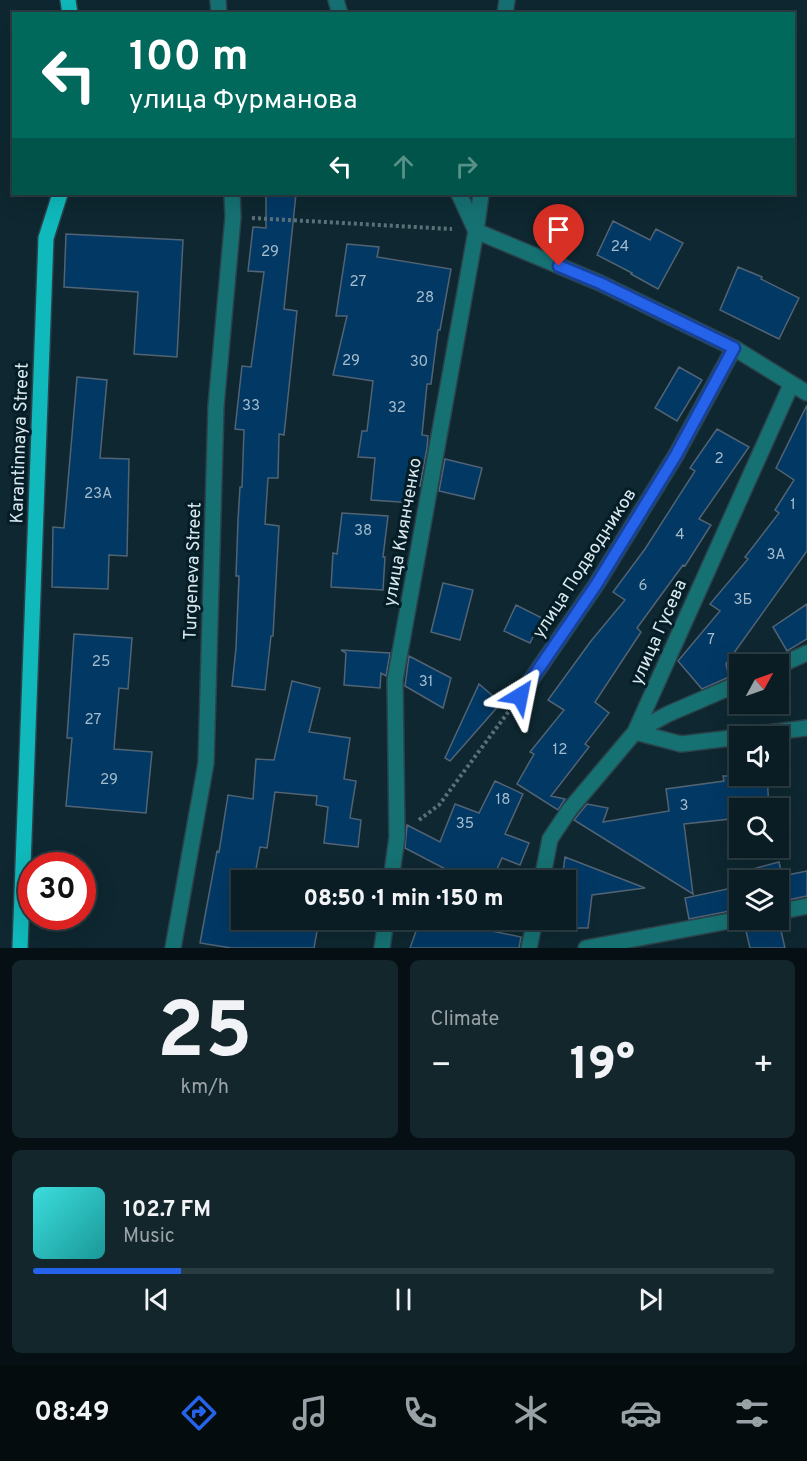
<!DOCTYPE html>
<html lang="en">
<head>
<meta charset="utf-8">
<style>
	:root { --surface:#0a1d24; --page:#13262c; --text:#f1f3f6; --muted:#99a2a6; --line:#2a3b41; --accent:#2563eb }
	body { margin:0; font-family:Overpass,sans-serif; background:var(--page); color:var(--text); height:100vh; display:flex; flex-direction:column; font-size:22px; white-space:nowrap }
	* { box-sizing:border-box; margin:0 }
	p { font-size:20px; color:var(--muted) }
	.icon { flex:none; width:33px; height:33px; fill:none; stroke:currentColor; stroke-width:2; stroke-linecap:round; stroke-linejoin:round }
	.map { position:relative; height:948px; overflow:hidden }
	.panel { display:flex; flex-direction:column; gap:12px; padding:12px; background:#061014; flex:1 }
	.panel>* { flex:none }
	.banner { position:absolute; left:12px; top:12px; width:783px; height:183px; border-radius:0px; box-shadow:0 6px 24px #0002,0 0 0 2px var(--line); background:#00695c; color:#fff; overflow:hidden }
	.needle { width:39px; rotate:50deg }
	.tools { position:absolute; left:729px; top:654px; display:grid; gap:12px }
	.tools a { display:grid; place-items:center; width:60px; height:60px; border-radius:0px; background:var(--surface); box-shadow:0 6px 24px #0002,0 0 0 2px var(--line); font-size:30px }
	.speed { position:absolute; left:18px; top:852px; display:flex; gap:12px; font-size:30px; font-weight:700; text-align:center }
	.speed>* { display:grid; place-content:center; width:78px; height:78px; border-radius:50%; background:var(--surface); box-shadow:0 6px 24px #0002,0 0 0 2px var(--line); line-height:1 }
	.speed .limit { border:9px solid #d22; background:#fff; color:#111 }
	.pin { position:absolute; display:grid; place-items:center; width:51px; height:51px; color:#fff; margin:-62px -26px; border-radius:50% 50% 50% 0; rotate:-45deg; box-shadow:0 0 6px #0007 }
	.pin .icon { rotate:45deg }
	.me { position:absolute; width:66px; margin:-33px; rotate:35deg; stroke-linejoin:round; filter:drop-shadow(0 0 4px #0008) }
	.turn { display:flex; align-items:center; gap:21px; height:126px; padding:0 18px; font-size:27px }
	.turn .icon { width:78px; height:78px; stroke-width:2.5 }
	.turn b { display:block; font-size:42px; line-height:51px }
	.lanes { display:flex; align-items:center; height:57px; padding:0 18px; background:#0003; justify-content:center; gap:30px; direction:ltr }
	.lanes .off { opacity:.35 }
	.big { font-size:45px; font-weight:800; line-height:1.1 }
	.panel .widget { flex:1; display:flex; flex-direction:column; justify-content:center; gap:9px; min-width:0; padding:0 21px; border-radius:9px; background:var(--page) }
	.panel .dial { align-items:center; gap:0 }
	.dial b { font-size:78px; line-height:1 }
	.song { display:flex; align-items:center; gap:18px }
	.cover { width:72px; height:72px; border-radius:9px; background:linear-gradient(135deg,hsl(180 70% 55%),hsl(180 70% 35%)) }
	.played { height:6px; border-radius:3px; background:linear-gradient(90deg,var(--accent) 20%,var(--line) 20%) }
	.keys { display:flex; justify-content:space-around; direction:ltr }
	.heat { display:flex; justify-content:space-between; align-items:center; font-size:33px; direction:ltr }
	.panel .tiles { flex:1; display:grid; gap:12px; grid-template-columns:1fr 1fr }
	.widget:last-child { grid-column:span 2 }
	.trip { position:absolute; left:231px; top:870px; width:345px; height:60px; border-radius:0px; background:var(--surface); box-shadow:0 6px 24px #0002,0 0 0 2px var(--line); font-weight:800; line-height:60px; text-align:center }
	.tab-bar { display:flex; height:96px; justify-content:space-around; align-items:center; background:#040c0e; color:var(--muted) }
	.tab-bar .icon { width:42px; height:42px }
	.tab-bar .on { color:var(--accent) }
	.tab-bar b { font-size:27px; color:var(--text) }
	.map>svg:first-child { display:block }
	.building { fill:#023864; stroke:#526374; stroke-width:1.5 }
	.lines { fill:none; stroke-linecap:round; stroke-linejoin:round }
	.minor-casing { stroke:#2b424b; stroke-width:18 }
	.major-casing { stroke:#2b424b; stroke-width:18 }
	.path { stroke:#5b7077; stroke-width:4; stroke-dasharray:3 3; stroke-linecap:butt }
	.minor { stroke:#167172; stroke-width:15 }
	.major { stroke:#10b9bb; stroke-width:15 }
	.route-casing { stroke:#184099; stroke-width:15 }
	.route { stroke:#2563eb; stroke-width:10 }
	.labels { text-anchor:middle; stroke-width:6; stroke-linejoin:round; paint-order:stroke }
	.number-label { font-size:15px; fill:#a4bccc }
	.street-label { font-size:18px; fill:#dae8ee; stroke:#041d26 }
</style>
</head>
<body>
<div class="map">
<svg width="807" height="948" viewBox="0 0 807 948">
	<rect width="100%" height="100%" fill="#0e2730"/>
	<!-- building -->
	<path class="building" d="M266,194H296L284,309L297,311L284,435L279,434L278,478H268L265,524L279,526L273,636H271L265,690L232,686L236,648L239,576H236L238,520L240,487H242L244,430L235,429L242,366L251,367L264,272L248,271L253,227L266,228Z
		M613,221L650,240L656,229L683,243L658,289L631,274L632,273L597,255Z
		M66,234L183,240L177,357L134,354L138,292L64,287Z
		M347,244L379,247L377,257L451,269L440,330H438L431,384H427L422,435L428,436L427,448L420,486L417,485L414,503L371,500L375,458L358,457L362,431H367L373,381L333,375L347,316H336Z
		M738,267L762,277L761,279L799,298L779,339L720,310Z
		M679,367L702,380L677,421L655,408Z
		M77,377L107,380L100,458L129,459L127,556L109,555L108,589L52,587L53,527L64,528Z
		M807,405V551L726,664L729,677L702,689L678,661L720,611L710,604L748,559L745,557L779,513L775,510L794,480L776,468Z
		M717,429L749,447L699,519L711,525L685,566L683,565L637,628L641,632L595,702L609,713L585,744L589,747L551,796L565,799L558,810L517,784L534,754L530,752L564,710L548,700L591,641L625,600L613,592L645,549L695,471L690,468Z
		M445,459L482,468L474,499L439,491Z
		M342,513L388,516L383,557H385L383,590L331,587L333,553L337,554Z
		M443,583L473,590L460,640L431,632Z
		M807,604V639L787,651L773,627Z
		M516,605L542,618L530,643L504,631Z
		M74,634L132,638L128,689L119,688L114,749L152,752L146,813L66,806L72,738H67Z
		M341,650L390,653L386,676L381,673L380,688L344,685L346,653Z
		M409,656L451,678L443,708L405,686Z
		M292,681L320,688L309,732L350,738L344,779L356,781L350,818L361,820L358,847L324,843L328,807L316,805L317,796L275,792L267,848L260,847L254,880H242V920H319L314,948H231L200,943L217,851L219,852L228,795L253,799L256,759L274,760Z
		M479,684L501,703L450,761L445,758Z
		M723,776H767L769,808H740V818L684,824L693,894L574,820L587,804L608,808L603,822L669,811L666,789L724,781Z
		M495,781L523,794L505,834L529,843L520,865L502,858L492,880H451L455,874L405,848L407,825L440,842L455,804L479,813Z
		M565,857L645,888L592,895L588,928H574L556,920H566V880H562Z
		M779,862L782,876L807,871V896L778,902V880H740V909L689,919L685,898L737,887L734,874Z
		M420,920H459L457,924L521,937L519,948H410Z
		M749,920H772L779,922L785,948H750L745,927Z"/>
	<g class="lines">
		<!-- minor casing -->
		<g class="minor-casing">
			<path id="minor" d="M218,0L219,14
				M336,0L340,14
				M505,14L507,0
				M459,194L476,231
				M476,231L600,283L734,348L807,393
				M778,666L807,653
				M520,696L596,585L676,455L734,348
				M635,732L668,714L740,683
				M635,732L681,744L740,737
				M741,736L807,728
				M391,880L397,837L395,680L476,231L481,194
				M542,880L550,839L570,809L635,732L791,385
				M778,912L807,906
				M173,948L206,763L216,406L233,217L232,194
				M382,948L386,920
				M529,948L535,920
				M586,948L740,919"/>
		</g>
		<!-- major casing -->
		<g class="major-casing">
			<path id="major" d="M68,0L70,14
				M20,948L46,238L60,194"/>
		</g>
		<!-- path -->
		<path class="path" d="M252,218L452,229
			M419,820L439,805L509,711"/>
		<!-- minor -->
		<use href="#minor" class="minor"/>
		<!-- major -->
		<use href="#major" class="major"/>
	</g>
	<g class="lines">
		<!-- route casing -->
		<g class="route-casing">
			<path id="route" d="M520,696L596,585L676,455L734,348L600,283L559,266"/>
		</g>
		<!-- route -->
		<use href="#route" class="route"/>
	</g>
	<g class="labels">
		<!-- number labels -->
		<g class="number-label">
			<text x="620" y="251">24</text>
			<text x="270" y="256">29</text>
			<text x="358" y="286">27</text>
			<text x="425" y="302">28</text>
			<text x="351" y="365">29</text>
			<text x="419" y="366">30</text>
			<text x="251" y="410">33</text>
			<text x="397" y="412">32</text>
			<text x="719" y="463">2</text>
			<text x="98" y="498">23А</text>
			<text x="793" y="509">1</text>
			<text x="363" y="535">38</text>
			<text x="680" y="539">4</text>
			<text x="776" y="559">3А</text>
			<text x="643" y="590">6</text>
			<text x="743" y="604">3Б</text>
			<text x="711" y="644">7</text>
			<text x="101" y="666">25</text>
			<text x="426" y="686">31</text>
			<text x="93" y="724">27</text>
			<text x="560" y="754">12</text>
			<text x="109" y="784">29</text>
			<text x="503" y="804">18</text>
			<text x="684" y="810">3</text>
			<text x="465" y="828">35</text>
		</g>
		<!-- street labels -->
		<g class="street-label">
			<text transform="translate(19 443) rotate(-88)" y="6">Karantinnaya Street</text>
			<text transform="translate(402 532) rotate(-80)" y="6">улица Киянченко</text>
			<text transform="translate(584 563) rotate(-57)" y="6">улица Подводников</text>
			<text transform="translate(192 571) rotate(-88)" y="6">Turgeneva Street</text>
			<text transform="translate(658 632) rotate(-66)" y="6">улица Гусева</text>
		</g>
	</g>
</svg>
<div class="tools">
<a><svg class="needle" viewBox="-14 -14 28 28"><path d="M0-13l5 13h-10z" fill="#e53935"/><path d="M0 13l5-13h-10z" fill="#99a2a6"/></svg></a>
<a><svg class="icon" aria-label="sound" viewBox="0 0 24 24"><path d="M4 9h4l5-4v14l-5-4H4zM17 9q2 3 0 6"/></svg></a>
<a><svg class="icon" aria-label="search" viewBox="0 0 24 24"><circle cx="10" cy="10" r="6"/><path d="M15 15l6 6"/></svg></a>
<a><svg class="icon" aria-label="layers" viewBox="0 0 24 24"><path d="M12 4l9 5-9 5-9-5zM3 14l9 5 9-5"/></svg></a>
</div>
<div class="speed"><div class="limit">30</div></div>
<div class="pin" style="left:559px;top:266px;background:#d93025"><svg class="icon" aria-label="arrive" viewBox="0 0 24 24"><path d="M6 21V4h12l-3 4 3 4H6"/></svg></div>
<svg class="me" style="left:520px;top:696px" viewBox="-20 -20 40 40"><path d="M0-17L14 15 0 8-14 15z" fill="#2563eb" stroke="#fff" stroke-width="4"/></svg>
<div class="trip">08:50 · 1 min · 150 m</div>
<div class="banner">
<div class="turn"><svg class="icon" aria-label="left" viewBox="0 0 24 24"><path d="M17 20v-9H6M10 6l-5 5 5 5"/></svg><div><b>100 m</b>улица Фурманова</div></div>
<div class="lanes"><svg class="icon" aria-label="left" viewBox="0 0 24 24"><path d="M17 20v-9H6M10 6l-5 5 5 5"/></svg><svg class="icon off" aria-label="ahead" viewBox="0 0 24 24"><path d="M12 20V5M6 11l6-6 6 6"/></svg><svg class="icon off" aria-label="right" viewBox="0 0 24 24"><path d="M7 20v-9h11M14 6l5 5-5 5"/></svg></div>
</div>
</div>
<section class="panel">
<div class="tiles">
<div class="widget dial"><b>25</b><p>km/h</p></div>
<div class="widget"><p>Climate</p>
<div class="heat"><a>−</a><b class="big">19°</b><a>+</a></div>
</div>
<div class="widget">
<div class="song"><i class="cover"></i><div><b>102.7 FM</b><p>Music</p></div></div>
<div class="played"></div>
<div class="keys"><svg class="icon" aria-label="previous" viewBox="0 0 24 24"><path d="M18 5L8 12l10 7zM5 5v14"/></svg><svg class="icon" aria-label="pause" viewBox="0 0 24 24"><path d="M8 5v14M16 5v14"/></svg><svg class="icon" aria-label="next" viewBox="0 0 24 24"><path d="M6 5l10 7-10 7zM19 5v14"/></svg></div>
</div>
</div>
</section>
<nav class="tab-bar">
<b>08:49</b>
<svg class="icon on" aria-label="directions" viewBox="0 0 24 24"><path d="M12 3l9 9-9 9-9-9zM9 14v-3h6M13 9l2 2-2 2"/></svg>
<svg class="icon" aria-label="music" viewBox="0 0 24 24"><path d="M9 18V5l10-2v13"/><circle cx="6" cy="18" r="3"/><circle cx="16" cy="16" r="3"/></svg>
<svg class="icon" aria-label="phone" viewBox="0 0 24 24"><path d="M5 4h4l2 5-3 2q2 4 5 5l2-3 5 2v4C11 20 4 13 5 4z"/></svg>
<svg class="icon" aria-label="climate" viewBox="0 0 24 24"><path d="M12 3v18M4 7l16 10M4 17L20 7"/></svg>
<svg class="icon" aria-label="car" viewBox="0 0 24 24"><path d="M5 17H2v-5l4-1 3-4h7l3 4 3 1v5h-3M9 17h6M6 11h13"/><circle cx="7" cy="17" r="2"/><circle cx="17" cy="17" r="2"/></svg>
<svg class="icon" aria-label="filters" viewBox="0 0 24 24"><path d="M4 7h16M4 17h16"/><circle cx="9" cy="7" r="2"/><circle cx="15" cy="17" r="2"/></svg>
</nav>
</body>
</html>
